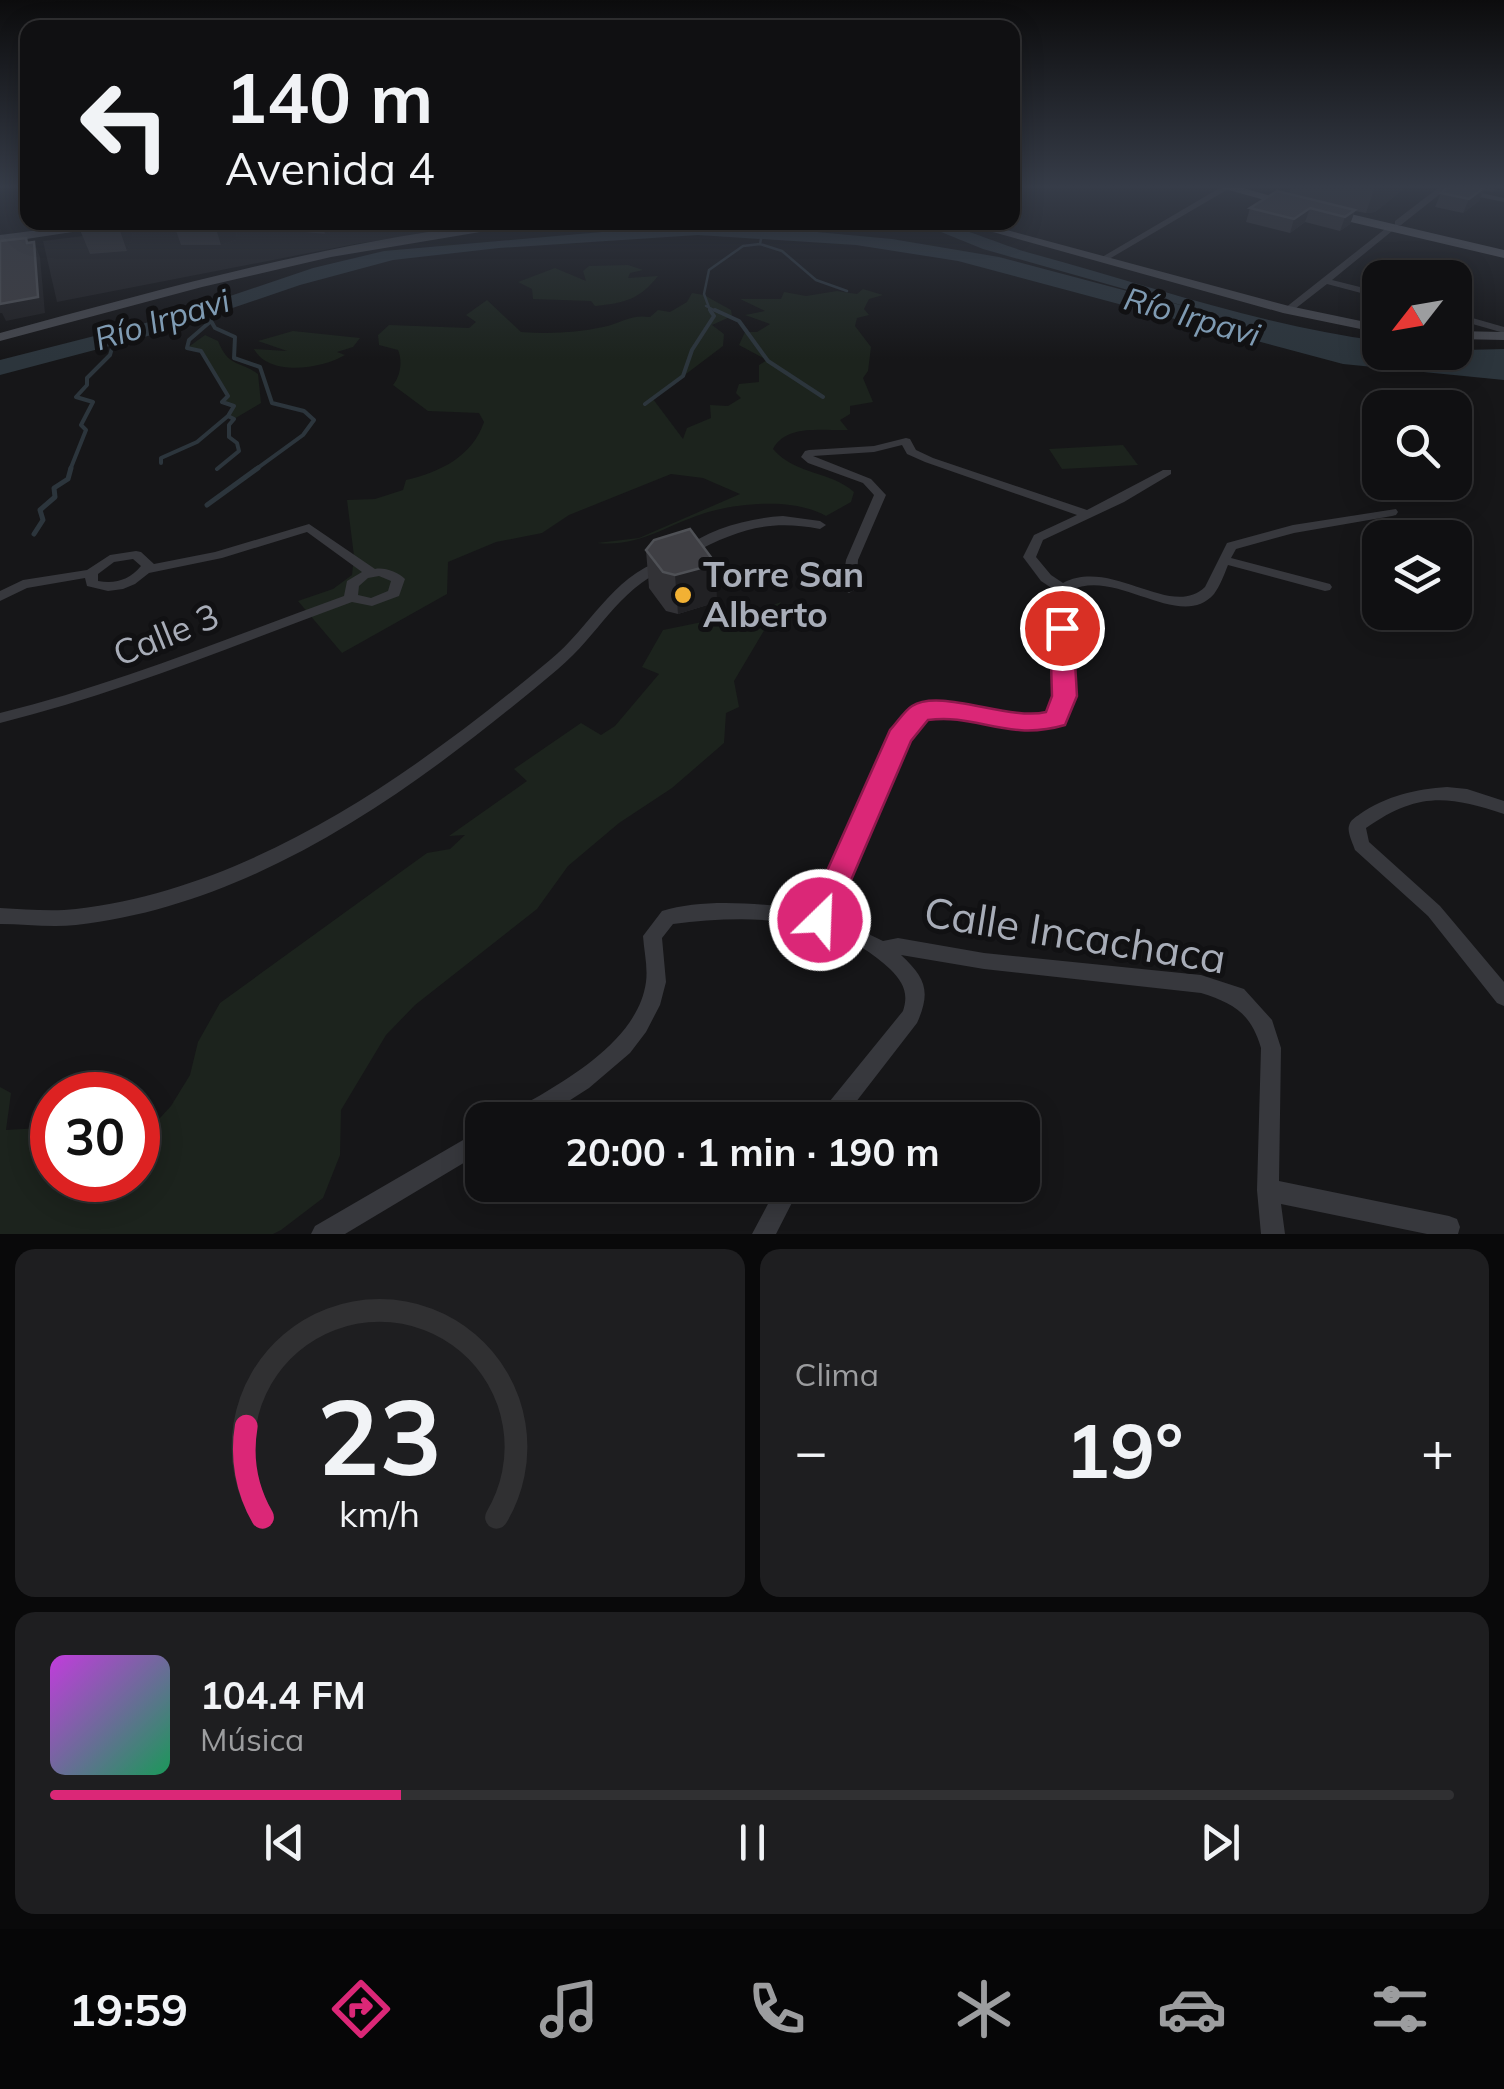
<!DOCTYPE html>
<html lang="es">
<head>
<meta charset="utf-8">
<style>
	:root { --surface:#101012; --page:#1e1e20; --text:#f1f3f6; --muted:#9c9d9f; --line:#303032; --accent:#db2777 }
	body { margin:0; font-family:Mulish,sans-serif; background:var(--page); color:var(--text); height:100vh; display:flex; flex-direction:column; font-size:38px; white-space:nowrap }
	* { box-sizing:border-box; margin:0 }
	p { font-size:32px; color:var(--muted) }
	.icon { flex:none; width:55px; height:55px; fill:none; stroke:currentColor; stroke-width:2; stroke-linecap:round; stroke-linejoin:round }
	.map { position:relative; height:1234px; overflow:hidden }
	.panel { display:flex; flex-direction:column; gap:15px; padding:15px; background:#09090a; flex:1 }
	.panel>* { flex:none }
	.banner { position:absolute; left:20px; top:20px; width:1000px; height:210px; border-radius:20px; box-shadow:0 5px 25px #0003,0 0 0 2px var(--line); background:#101012; color:var(--text); overflow:hidden }
	.needle { width:65px; rotate:239deg }
	.buttons { position:absolute; left:1362px; top:260px; display:grid; gap:20px }
	.buttons a { display:grid; place-items:center; width:110px; height:110px; border-radius:20px; background:var(--surface); box-shadow:0 5px 25px #0003,0 0 0 2px var(--line); font-size:50px }
	.speed { position:absolute; left:30px; top:1072px; display:flex; gap:20px; font-size:50px; font-weight:700; text-align:center }
	.speed>* { display:grid; place-content:center; width:130px; height:130px; border-radius:50%; background:var(--surface); box-shadow:0 5px 25px #0003,0 0 0 2px var(--line); line-height:1 }
	.speed .limit { border:15px solid #d22; background:#fff; color:#111 }
	.pin { position:absolute; display:grid; place-items:center; width:85px; height:85px; color:#fff; margin:-42px; border:5px solid #fff; border-radius:50%; box-shadow:0 2px 10px #0007 }
	.me { position:absolute; width:110px; margin:-55px; rotate:24deg; stroke-linejoin:round; filter:drop-shadow(0 0 8px #0008) }
	.turn { display:flex; align-items:center; gap:35px; height:210px; padding:0 40px; font-size:45px }
	.turn .icon { width:130px; height:130px; stroke-width:2.5 }
	.turn b { display:block; font-size:70px; line-height:85px }
	.big { font-size:75px; font-weight:700; line-height:1.1 }
	.panel .tile { flex:1; display:flex; flex-direction:column; justify-content:center; gap:15px; min-width:0; padding:0 35px; border-radius:20px; background:var(--page) }
	.panel .dial { align-items:center; gap:0 }
	.dial svg { height:260px; overflow:visible; fill:none; stroke:var(--line); stroke-width:7; stroke-linecap:round; text-anchor:middle }
	.dial text { fill:var(--text); stroke:none }
	.song { display:flex; align-items:center; gap:30px }
	.cover { width:120px; height:120px; border-radius:15px; background:linear-gradient(135deg,hsl(290 70% 55%),hsl(150 70% 35%)) }
	.played { height:10px; border-radius:5px; background:linear-gradient(90deg,var(--accent) 25%,var(--line) 25%) }
	.keys { display:flex; justify-content:space-around; direction:ltr }
	.heat { display:flex; justify-content:space-between; align-items:center; font-size:55px; direction:ltr }
	.panel .tiles { flex:1; display:grid; gap:15px; grid-template-columns:1fr 1fr }
	.tile:last-child { grid-column:span 2 }
	.trip { position:absolute; left:465px; top:1102px; width:575px; height:100px; border-radius:20px; background:var(--surface); box-shadow:0 5px 25px #0003,0 0 0 2px var(--line); font-weight:700; line-height:100px; text-align:center }
	.dock { display:flex; height:160px; justify-content:space-around; align-items:center; background:#060607; color:var(--muted) }
	.dock .icon { width:70px; height:70px }
	.dock .selected { color:var(--accent) }
	.dock b { font-size:45px; color:var(--text) }
	.map>svg:first-child { display:block }
	.built { fill:#222225 }
	.green { fill:#1c231d }
	.water { fill:#2c353c }
	.lines { fill:none; stroke-linecap:round; stroke-linejoin:round }
	.stream-far2 { stroke:#2c353c; stroke-width:2.5 }
	.stream-far1 { stroke:#2c353c; stroke-width:4 }
	.stream { stroke:#2c353c; stroke-width:5 }
	.street { fill:#37383d; fill-rule:evenodd }
	.secondary { fill:#45474d; fill-rule:evenodd }
	.primary { fill:#53555c; fill-rule:evenodd }
	.wall { fill:#323236 }
	.shaded-wall { fill:#212124 }
	.building { fill:#3f3f44; stroke:#4f5156; stroke-width:2.5 }
	.route { fill:#db2777; stroke:#8e194d; stroke-width:2.5 }
	.poi-dot { fill:#f2b134; stroke:#111113; stroke-width:4 }
	.labels { text-anchor:middle; stroke-width:10; stroke-linejoin:round; paint-order:stroke }
	.far-water-label { font-size:32px; font-style:italic; fill:#7f9bb3; stroke:#111113 }
	.poi-label { font-size:35px; font-weight:bold; fill:#a8adb8; stroke:#111113; text-anchor:start }
	.street-label { font-size:35px; fill:#a8adb8; stroke:#111113 }
	.near-street-label { font-size:42px; fill:#a8adb8; stroke:#111113 }
</style>
</head>
<body>
<div class="map">
<svg width="1504" height="1234" viewBox="0 0 1504 1234">
	<rect width="100%" height="100%" fill="#161618"/>
	<!-- built -->
	<path class="built" d="M194,222H233L495,223L355,244L57,302L43,241Z"/>
	<!-- green -->
	<path class="green" d="M628,265L643,270L630,273L628,278L658,276C639,300 624,303 595,306L591,301L533,299L532,289L518,282L555,268L586,281L583,271L589,266Z
		M863,289L883,295L869,299L864,309L869,315L857,318L855,326L871,347L868,371L863,378L873,402L850,406V414L840,420L848,430C823,431 786,424 773,449C795,475 831,471 854,492L851,502L826,516C793,497 736,503 702,514C663,527 639,547 597,543L639,538L740,494L703,478L671,474L569,515L542,533L496,542L448,562L447,594L342,653L298,601L333,589L352,575L354,556L347,500L375,499L403,490L406,480C440,472 472,457 484,422L479,413L428,411L393,385C400,377 403,361 398,350L379,345L378,335L389,325L469,328L476,322L466,315L487,300L521,332C549,334 576,333 603,327C622,323 630,314 650,317L658,310L670,312L687,302L692,293L704,295L731,310L732,316L712,325L724,334L723,346L653,399L683,439L687,428L711,418L710,405L728,406L741,398L736,393L739,384L759,382V365L767,360L739,345L745,332H757L770,324L745,315L765,311L740,299H781L784,292L806,296L837,291L857,294Z
		M293,331L360,338L353,347L337,352L345,355C322,369 269,377 254,349L287,351L258,341Z
		M205,335L218,341C229,368 239,360 258,374L261,403L234,419L228,416L234,406L222,402L228,396C217,381 212,366 201,351L187,348Z
		M1123,445L1138,465L1062,469L1049,449Z
		M781,602L734,681L739,707L726,713L724,743L672,788L619,823L568,866L537,909L415,1005L386,1035L341,1110L340,1155L323,1198L281,1230L273,1234H0V1087L11,1093L6,1130L41,1128L52,1139V1180H138V1142L171,1106L190,1075L198,1042L220,1003L427,853L450,849L465,835L449,836L527,781L514,769L581,723L601,735L615,726L659,674L642,667L663,630L761,610Z"/>
	<!-- water -->
	<path class="water" d="M919,223C956,222 994,243 1030,253C1145,284 1261,326 1380,341V352L1504,349V380L1343,364L958,261L856,245L698,235L499,248L393,260L300,285L159,333L0,375V360L165,318L313,268L384,251L659,227H763L892,239L999,257L1195,309L983,249Z"/>
	<g class="lines">
		<!-- stream-far2 -->
		<path class="stream-far2" d="M760,244L782,251L816,280L847,291
			M706,306L720,313
			M711,313L704,294L709,270L743,246L760,244L762,234"/>
		<!-- stream-far1 -->
		<path class="stream-far1" d="M715,310L739,321L768,361L823,397
			M202,312L211,321L189,340L187,348L201,351L228,396L222,402L234,406L228,416L234,419L229,425V437L237,443L239,451L217,469
			M211,321L215,328L235,337L234,358L260,367L272,403L304,411L314,420L303,435L255,470
			M645,404L683,376L692,350L714,316L710,310
			M161,463V458L197,442L228,416
			M70,470L86,430L81,425L93,402L76,397L87,385V378L110,355L114,341"/>
		<!-- stream -->
		<path class="stream" d="M207,505L258,468
			M34,534L43,520L40,510L55,497L54,488L68,479L71,468"/>
		<!-- street -->
		<path class="street" d="M1223,186L1230,188L1104,262L1097,260Z
			M1434,186H1449L1504,198V202L1445,190L1401,225H1395V221L1438,188Z
			M1390,225L1397,227L1332,280L1380,292V298L1327,284L1291,312H1285V308Z
			M1455,313L1504,327V333L1455,319Z
			M906,438L910,439L916,450L933,458L1087,510L1163,470H1171V474L1124,502L1043,540L1036,557L1051,575L1063,583C1112,557 1171,620 1205,587L1227,543L1293,525L1396,509L1398,512L1396,515L1392,516L1294,533L1236,549L1231,558L1330,584L1332,587L1330,590L1325,591L1228,565C1224,575 1220,586 1214,594C1180,633 1115,566 1070,591L1071,696L1061,722C1015,734 971,715 924,718L907,740L831,916L883,941L898,938L984,953L1201,975L1244,989L1272,1020L1281,1048L1279,1181L1449,1216L1457,1219L1460,1227L1458,1234H1427L1281,1204L1285,1234H1261L1257,1190L1261,1048C1251,1013 1233,1003 1201,993L984,969L901,955C926,978 931,992 917,1023L842,1120H818L821,1112L903,1011C909,993 903,982 890,969C833,914 747,915 673,924L662,938L666,982L660,1005L646,1032L630,1053L589,1088L539,1120H507C513,1107 532,1101 544,1093C584,1069 639,1033 646,982C648,967 644,951 643,936L662,911C706,897 769,904 815,911L892,737L915,709C960,699 1005,721 1050,714L1057,696L1056,591L1041,581L1023,557L1034,535L1077,515L925,462L907,454L902,445L874,452L813,456L871,479L886,495L858,560L856,589L849,593L842,589L846,560L874,495L863,483L808,463L801,457L805,451L809,450L874,446Z
			M783,516L820,521L826,525L820,529C768,519 737,530 691,554L686,555L680,551C708,529 748,518 783,516Z
			M309,524L375,569C384,567 398,572 405,579L399,596L372,606L352,602C235,645 121,693 0,723V713C118,684 230,637 344,596L347,581L362,572L307,532L222,558L149,573L135,584L123,589L108,591L87,586L85,578L27,588L0,601V591L23,580L87,570L110,555L136,551L141,552L154,564L215,552ZM133,559L141,566C129,580 116,584 98,581V574L114,562ZM379,576L391,581L388,591L371,598L358,595L359,586L368,578Z
			M663,560L669,564L668,567C615,592 600,634 558,669C420,785 261,904 76,925C51,928 25,924 0,924V908C25,909 51,912 76,909C255,888 416,772 550,660C590,628 611,577 663,560Z
			M1447,787L1467,789L1504,801V814C1448,795 1417,792 1366,828L1369,842L1440,906L1504,982V1006L1497,1003L1428,916L1355,850C1353,844 1347,832 1349,826C1350,820 1356,817 1360,814C1386,796 1416,789 1447,787Z
			M482,1129V1152L345,1234H311L315,1226Z
			M778,1185H801L776,1234H752Z"/>
		<!-- secondary -->
		<path class="secondary" d="M102,222H138L0,243V235Z
			M500,222H539L331,257L202,287L0,341V333C165,288 330,242 500,222Z
			M957,222H977L1289,306L1380,325V333L1283,313Z
			M1455,331L1504,332V340L1455,339Z"/>
		<!-- primary -->
		<path class="primary" d="M1214,186H1236L1300,204L1294,208Z
			M1325,208L1504,250V258L1321,215L1319,212Z"/>
	</g>
	<!-- wall -->
	<path class="wall" d="M1291,186H1407L1375,212L1366,213L1355,211L1350,224L1340,231L1305,222L1290,233L1246,222L1250,208L1289,194Z
		M1449,186H1499L1493,192L1483,190L1479,201L1463,213L1435,207L1441,193Z
		M128,222L133,236L127,251L90,254L78,225Z
		M173,222H236L237,228L236,240L221,245H181Z
		M303,222H344L333,231L325,234L305,232Z
		M646,550L717,602L678,614L666,611L649,588Z"/>
	<!-- shaded-wall -->
	<path class="shaded-wall" d="M1375,186H1407L1375,212L1366,213Z
		M1485,187L1479,201L1463,213L1469,199Z
		M1310,208L1305,222L1290,233L1294,219Z
		M1355,210L1350,224L1340,231L1345,217Z
		M117,222H128L133,236L127,251Z
		M214,222H236L237,228L236,240L221,245Z
		M322,222H344L333,231L325,234Z
		M34,242L40,257L45,313L6,321L2,313H0V300Z
		M716,564L717,602L678,614L675,575Z"/>
	<!-- building -->
	<path class="building" d="M1449,186H1483L1485,187L1469,199L1441,193Z
		M1277,191L1355,210L1345,217L1310,208L1294,219L1250,208Z
		M81,222H114L78,225Z
		M26,238L27,243L34,242L38,297L0,304V241Z
		M690,529L716,564L675,575L663,572L646,550L654,540Z"/>
	<!-- sky -->
	<linearGradient id="sky" x2="0" y2="1"><stop stop-color="#0c0c0d"/><stop offset="0.52" stop-color="#363c48"/><stop offset="1" stop-color="#363c48" stop-opacity="0"/></linearGradient>
	<rect width="1504" height="359" fill="url(#sky)"/>
	<!-- route -->
	<path class="route" d="M1062,621L1073,628L1077,696L1065,725C1007,742 976,713 928,720L911,741L830,929L820,933L809,929L805,920L890,730C897,723 904,711 912,706C940,688 1009,721 1046,712L1052,696L1050,628Z"/>
	<!-- markers -->
	<circle class="poi-dot" cx="683" cy="595" r="10"/>
	<g class="labels">
		<!-- far-water labels -->
		<g class="far-water-label">
			<text transform="translate(1192 317) rotate(16)" y="11">Río Irpavi</text>
			<text transform="translate(162 320) rotate(-17)" y="11">Río Irpavi</text>
		</g>
		<!-- poi labels -->
		<g class="poi-label">
			<text x="703" y="587">Torre San<tspan x="703" dy="40">Alberto</tspan></text>
		</g>
		<!-- street labels -->
		<g class="street-label">
			<text transform="translate(166 635) rotate(-22)" y="12">Calle 3</text>
		</g>
		<!-- near-street labels -->
		<g class="near-street-label">
			<text transform="translate(1075 935) rotate(9)" y="15">Calle Incachaca</text>
		</g>
	</g>
</svg>
<div class="buttons">
<a><svg class="needle" viewBox="-14 -14 28 28"><path d="M0-13l5 13h-10z" fill="#e53935"/><path d="M0 13l5-13h-10z" fill="#9c9d9f"/></svg></a>
<a><svg class="icon" aria-label="search" viewBox="0 0 24 24"><circle cx="10" cy="10" r="6"/><path d="M15 15l6 6"/></svg></a>
<a><svg class="icon" aria-label="layers" viewBox="0 0 24 24"><path d="M12 4l9 5-9 5-9-5zM3 14l9 5 9-5"/></svg></a>
</div>
<div class="speed"><div class="limit">30</div></div>
<div class="pin" style="left:1062px;top:628px;background:#d93025"><svg class="icon" aria-label="arrive" viewBox="0 0 24 24"><path d="M6 21V4h12l-3 4 3 4H6"/></svg></div>
<svg class="me" style="left:820px;top:920px" viewBox="-20 -20 40 40"><circle r="17" fill="#db2777" stroke="#fff" stroke-width="3"/><path d="M0-11L8 9 0 5-8 9z" fill="#fff"/></svg>
<div class="trip">20:00 · 1 min · 190 m</div>
<div class="banner">
<div class="turn"><svg class="icon" aria-label="left" viewBox="0 0 24 24"><path d="M17 20v-9H6M10 6l-5 5 5 5"/></svg><div><b>140 m</b>Avenida 4</div></div>
</div>
</div>
<section class="panel">
<div class="tiles">
<div class="tile dial"><svg viewBox="0 0 100 80">
<path d="M14 69A42 42 0 1 1 86 69"/>
<path d="M14 69A42 42 0 0 1 9 41" stroke="#db2777"/>
<text x="50" y="56" font-size="32" font-weight="700">23</text>
<text x="50" y="72" font-size="11">km/h</text>
</svg></div>
<div class="tile"><p>Clima</p>
<div class="heat"><a>−</a><b class="big">19°</b><a>+</a></div>
</div>
<div class="tile">
<div class="song"><i class="cover"></i><div><b>104.4 FM</b><p>Música</p></div></div>
<div class="played"></div>
<div class="keys"><svg class="icon" aria-label="previous" viewBox="0 0 24 24"><path d="M18 5L8 12l10 7zM5 5v14"/></svg><svg class="icon" aria-label="pause" viewBox="0 0 24 24"><path d="M8 5v14M16 5v14"/></svg><svg class="icon" aria-label="next" viewBox="0 0 24 24"><path d="M6 5l10 7-10 7zM19 5v14"/></svg></div>
</div>
</div>
</section>
<nav class="dock">
<b>19:59</b>
<svg class="icon selected" aria-label="directions" viewBox="0 0 24 24"><path d="M12 3l9 9-9 9-9-9zM9 14v-3h6M13 9l2 2-2 2"/></svg>
<svg class="icon" aria-label="music" viewBox="0 0 24 24"><path d="M9 18V5l10-2v13"/><circle cx="6" cy="18" r="3"/><circle cx="16" cy="16" r="3"/></svg>
<svg class="icon" aria-label="phone" viewBox="0 0 24 24"><path d="M5 4h4l2 5-3 2q2 4 5 5l2-3 5 2v4C11 20 4 13 5 4z"/></svg>
<svg class="icon" aria-label="climate" viewBox="0 0 24 24"><path d="M12 3v18M4 7l16 10M4 17L20 7"/></svg>
<svg class="icon" aria-label="car" viewBox="0 0 24 24"><path d="M5 17H2v-5l4-1 3-4h7l3 4 3 1v5h-3M9 17h6M6 11h13"/><circle cx="7" cy="17" r="2"/><circle cx="17" cy="17" r="2"/></svg>
<svg class="icon" aria-label="filters" viewBox="0 0 24 24"><path d="M4 7h16M4 17h16"/><circle cx="9" cy="7" r="2"/><circle cx="15" cy="17" r="2"/></svg>
</nav>
</body>
</html>
